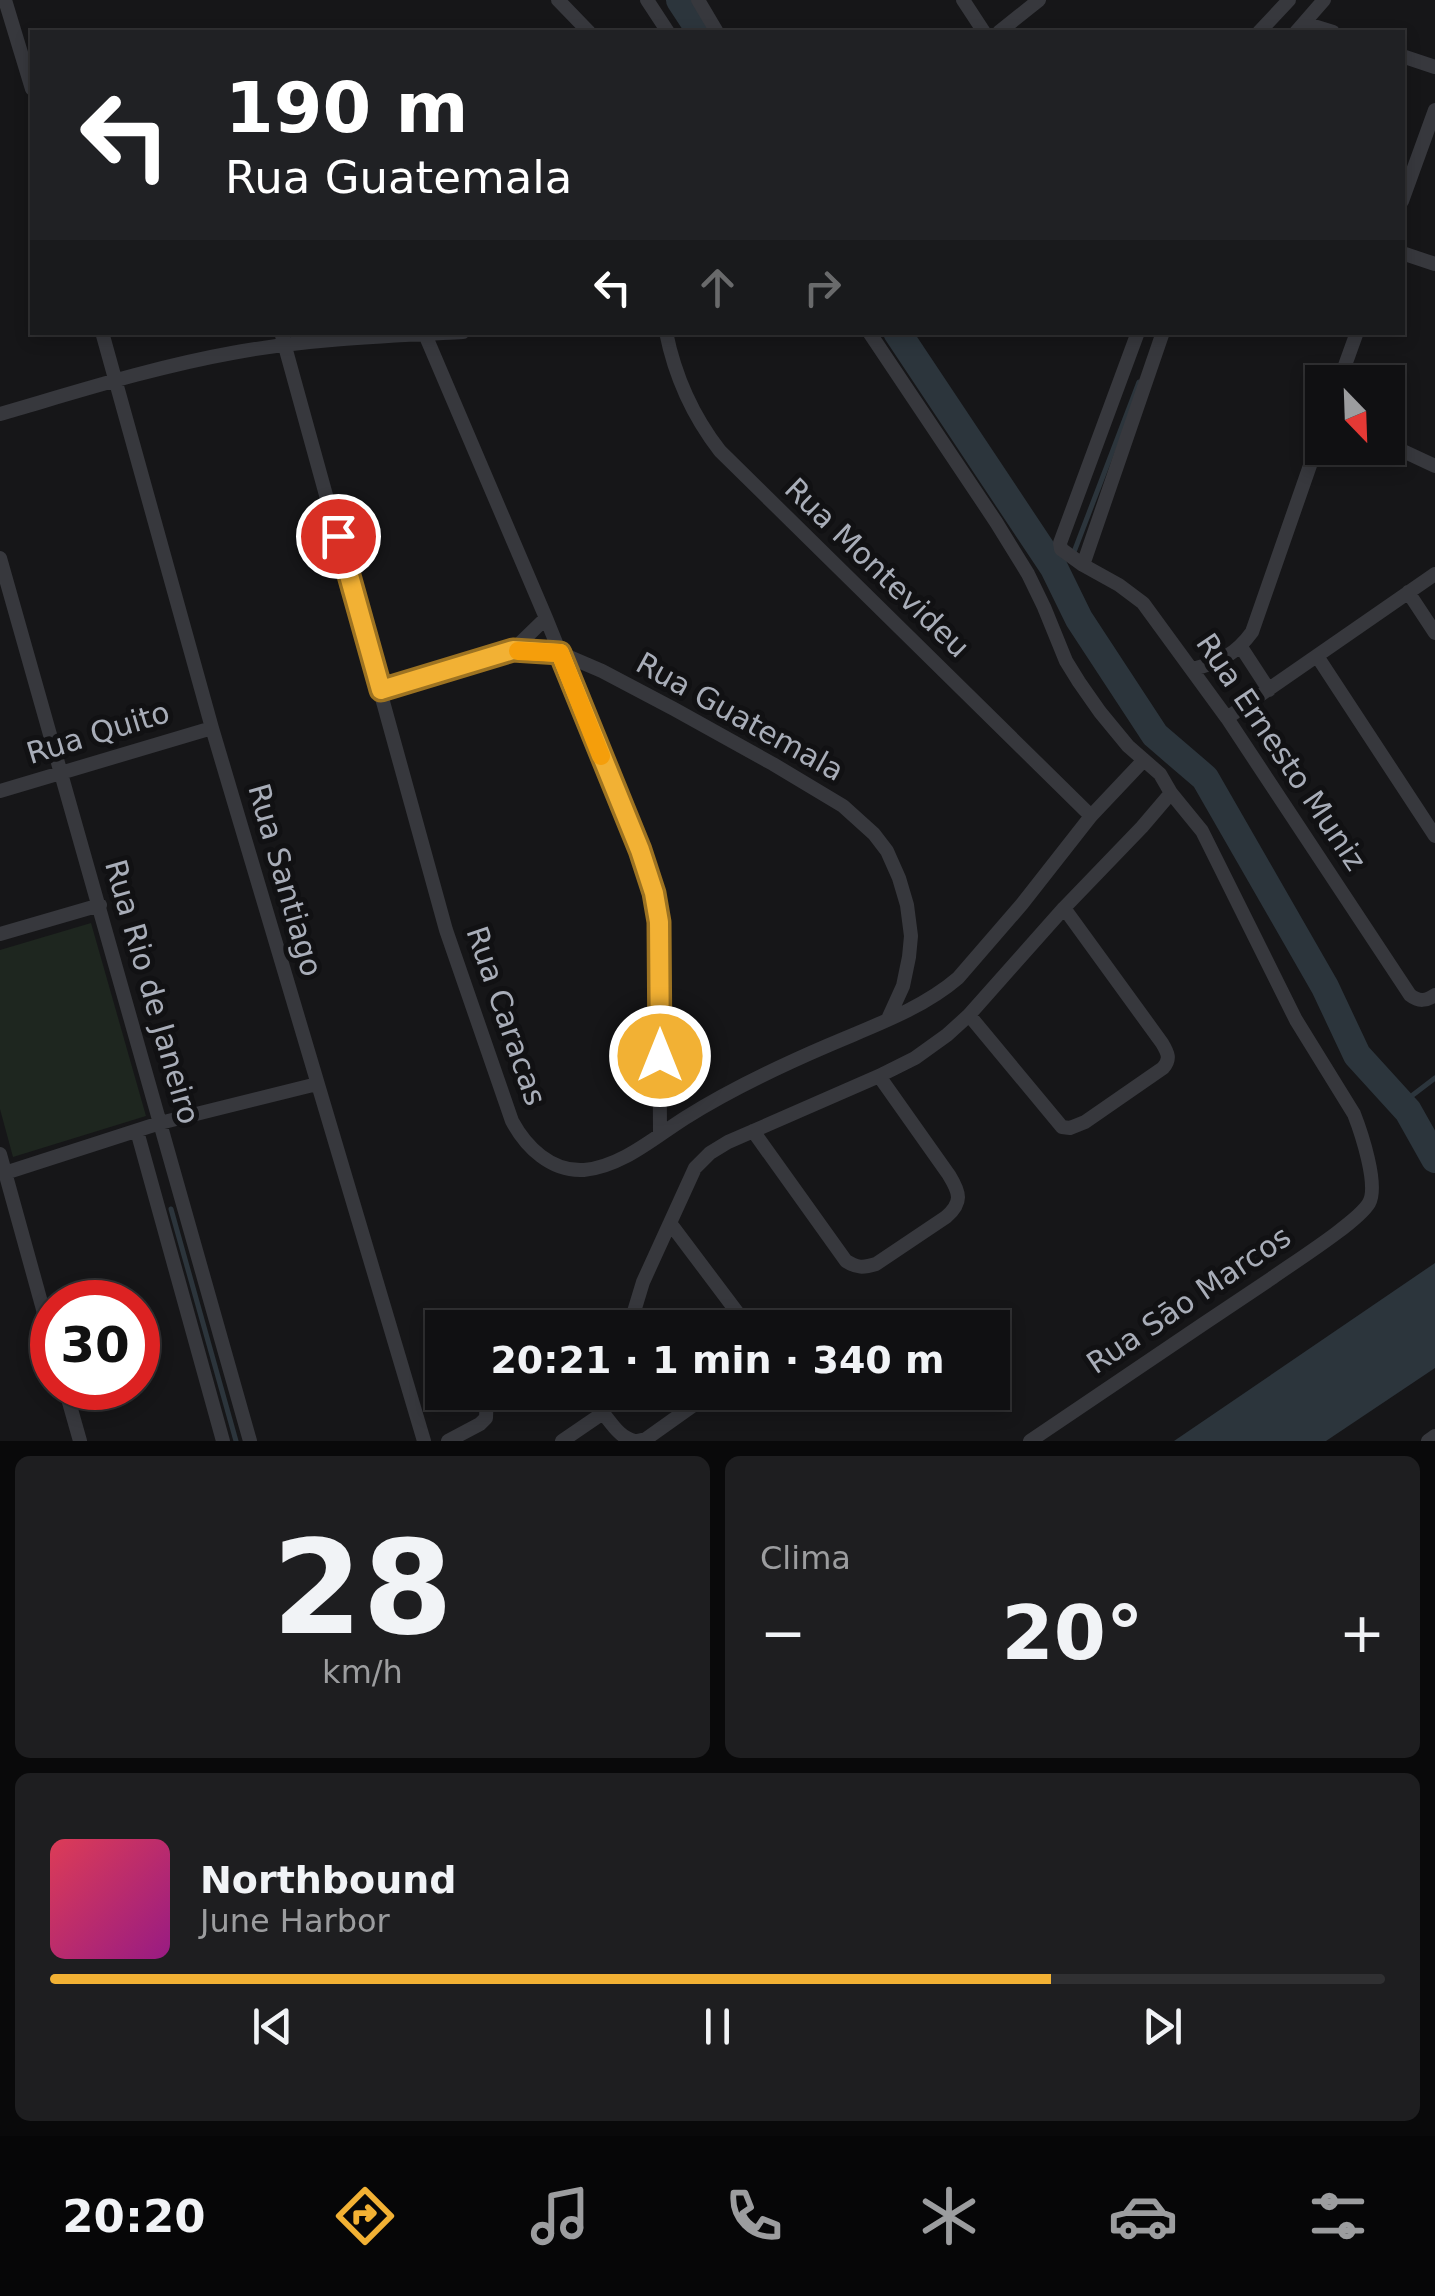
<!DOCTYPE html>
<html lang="pt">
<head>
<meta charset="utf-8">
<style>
	:root { --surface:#101012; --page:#1e1e20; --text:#f1f3f6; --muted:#9c9d9f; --line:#303032; --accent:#f2b134 }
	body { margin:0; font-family:"DejaVu Sans",sans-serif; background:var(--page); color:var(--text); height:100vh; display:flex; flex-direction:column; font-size:38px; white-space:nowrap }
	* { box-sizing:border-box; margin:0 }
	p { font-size:32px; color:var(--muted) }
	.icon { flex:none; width:55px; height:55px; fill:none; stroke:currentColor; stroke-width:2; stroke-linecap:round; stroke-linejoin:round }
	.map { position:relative; height:1441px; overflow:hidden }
	.panel { display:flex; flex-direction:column; gap:15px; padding:15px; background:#09090a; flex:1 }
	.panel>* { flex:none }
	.hud { position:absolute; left:30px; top:30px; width:1375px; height:305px; border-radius:0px; box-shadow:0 5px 15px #0003,0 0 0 2px var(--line); background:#202124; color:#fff; overflow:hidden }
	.needle { width:65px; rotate:157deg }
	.controls { position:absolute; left:1305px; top:365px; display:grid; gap:20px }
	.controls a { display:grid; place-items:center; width:100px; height:100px; border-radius:0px; background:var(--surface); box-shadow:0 5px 15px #0003,0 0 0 2px var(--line); font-size:50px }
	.speed { position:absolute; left:30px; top:1280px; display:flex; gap:20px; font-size:50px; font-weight:700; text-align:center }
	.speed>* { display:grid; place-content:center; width:130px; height:130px; border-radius:50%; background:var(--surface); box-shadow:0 5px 15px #0003,0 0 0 2px var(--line); line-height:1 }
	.speed .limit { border:15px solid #d22; background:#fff; color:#111 }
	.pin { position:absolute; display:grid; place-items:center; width:85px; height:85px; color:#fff; margin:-42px; border:5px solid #fff; border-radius:50%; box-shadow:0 2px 10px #0007 }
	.me { position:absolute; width:110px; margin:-55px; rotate:0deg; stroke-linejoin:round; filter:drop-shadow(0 0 8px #0008) }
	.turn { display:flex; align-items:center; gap:35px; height:210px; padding:0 30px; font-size:45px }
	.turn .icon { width:130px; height:130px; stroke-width:2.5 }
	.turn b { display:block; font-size:70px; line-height:85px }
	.lanes { display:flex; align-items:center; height:95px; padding:0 30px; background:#0003; justify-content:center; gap:50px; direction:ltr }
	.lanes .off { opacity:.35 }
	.big { font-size:75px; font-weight:700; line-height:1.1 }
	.panel .widget { flex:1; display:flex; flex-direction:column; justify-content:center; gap:15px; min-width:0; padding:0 35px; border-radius:15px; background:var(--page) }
	.panel .dial { align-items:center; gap:0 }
	.dial b { font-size:130px; line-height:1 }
	.song { display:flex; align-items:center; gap:30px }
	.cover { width:120px; height:120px; border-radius:15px; background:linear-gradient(135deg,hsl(350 70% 55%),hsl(310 70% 35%)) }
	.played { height:10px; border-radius:5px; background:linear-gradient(90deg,var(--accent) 75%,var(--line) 75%) }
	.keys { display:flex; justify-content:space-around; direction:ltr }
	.heat { display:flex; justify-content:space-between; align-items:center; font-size:55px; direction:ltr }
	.panel .tiles { flex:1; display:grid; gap:15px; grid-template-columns:1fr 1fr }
	.widget:last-child { grid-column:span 2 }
	.trip { position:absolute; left:425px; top:1310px; width:585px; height:100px; border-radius:0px; background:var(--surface); box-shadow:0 5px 15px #0003,0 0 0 2px var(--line); font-weight:700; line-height:100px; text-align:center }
	.tab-bar { display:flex; height:160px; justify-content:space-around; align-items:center; background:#060607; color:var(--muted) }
	.tab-bar .icon { width:70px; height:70px }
	.tab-bar .selected { color:var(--accent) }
	.tab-bar b { font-size:45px; color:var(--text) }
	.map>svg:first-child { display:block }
	.green { fill:#1e261f }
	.water { fill:#2c353c }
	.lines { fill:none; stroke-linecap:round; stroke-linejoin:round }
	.stream { stroke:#2c353c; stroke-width:5 }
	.river { stroke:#2c353c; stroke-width:28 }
	.street { stroke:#37383d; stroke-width:14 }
	.route-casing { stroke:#9d7322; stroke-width:25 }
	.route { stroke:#f2b134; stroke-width:18 }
	.slow { stroke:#f59e0b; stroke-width:18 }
	.labels { text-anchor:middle; stroke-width:10; stroke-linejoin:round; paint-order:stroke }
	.street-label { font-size:30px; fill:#a8adb8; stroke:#111113 }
</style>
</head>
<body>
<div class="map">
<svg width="1435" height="1441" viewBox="0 0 1435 1441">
	<rect width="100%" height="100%" fill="#161618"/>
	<!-- green -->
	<path class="green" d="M91,923L146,1116L13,1157L0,1109V950Z"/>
	<!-- water -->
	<path class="water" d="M1435,1263V1368L1326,1441H1174Z"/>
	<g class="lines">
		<!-- stream -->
		<path class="stream" d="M1054,568L1074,552L1139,382
			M1401,1104L1435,1078
			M171,1209L236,1441"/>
		<!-- river -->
		<path class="river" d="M680,0L701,32
			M897,332L1054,568L1079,619L1155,735L1205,778L1325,987L1357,1055L1408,1111L1435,1159"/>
		<!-- street -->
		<path class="street" d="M5,0L32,89
			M558,0L589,32
			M647,0L668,32
			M698,0L717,32
			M963,0L984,32
			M1304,23L1333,32
			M999,32L1039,0
			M1259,32L1289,0
			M1296,32L1324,0
			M1402,56L1435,67
			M1402,201L1435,110
			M1402,253L1435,264
			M102,332L212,728L424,1441
			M281,332L446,930L512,1121C526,1147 551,1172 584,1170C621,1167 655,1137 685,1118C731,1089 780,1066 829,1045C873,1026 922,1009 958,978L1022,904L1091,816L1143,761
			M424,332L546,618L640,851L654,893L659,922L660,1134
			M666,332C675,377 692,415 720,451L1091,816
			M869,332L996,522L1028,574L1044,607L1066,661L1079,682L1100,712L1128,746L1160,774L1171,793L1202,831L1296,1020L1354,1114C1361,1132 1379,1185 1369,1203C1358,1222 1293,1263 1272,1278C1191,1332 1110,1387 1030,1441
			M1138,332L1060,543L1061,549L1083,565L1119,585L1143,603L1227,718L1410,995C1419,1002 1426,1001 1435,995
			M1339,382L1357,332
			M0,414C76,392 154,367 232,353C308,339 386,336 463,332
			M1388,444L1435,466
			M0,558L250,1441
			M1083,565L1163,332
			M1408,592L1435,633
			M1241,647L1269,690
			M513,650L546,618
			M1317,656L1435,836
			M1193,669C1220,662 1236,654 1252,632L1322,431
			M381,690L513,650L560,653L602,671L674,709L773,764L843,806L874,834L887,851L899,878L907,905L911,936L909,957L903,986L888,1019
			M1227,718L1435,574
			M0,791L212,728
			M0,934L100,905
			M969,1015L1062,1127L1070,1128L1085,1122L1163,1068C1171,1059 1168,1053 1162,1043L1064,908
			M137,1131L223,1441
			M753,1131L846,1261C857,1268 863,1268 876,1264L946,1217C963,1202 960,1193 949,1175L879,1076
			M0,1154L52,1342
			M5,1173L160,1123L317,1084
			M670,1223L749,1328
			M629,1328L643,1282L695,1168L710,1153L728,1142L879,1076L915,1058L947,1035L969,1015L1064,908L1142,827L1171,793
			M65,1388L80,1441
			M603,1413C612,1424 620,1438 635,1441
			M448,1441L480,1424L486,1418L487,1392
			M562,1441L603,1413L615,1392
			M637,1441L646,1439L712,1392
			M1428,1441L1435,1436"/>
	</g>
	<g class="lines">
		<!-- route casing -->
		<g class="route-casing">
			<path id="route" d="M338,536L381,690L513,650L560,653L640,850L654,893L659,922L660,1056"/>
		</g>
		<!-- route -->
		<use href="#route" class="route"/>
		<!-- slow -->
		<path class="slow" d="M518,651L560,653L601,756"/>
	</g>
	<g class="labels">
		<!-- street labels -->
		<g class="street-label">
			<text transform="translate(877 568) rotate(44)" y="10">Rua Montevideu</text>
			<text transform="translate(740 717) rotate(29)" y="10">Rua Guatemala</text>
			<text transform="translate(98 733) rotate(-17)" y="10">Rua Quito</text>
			<text transform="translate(1281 752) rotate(56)" y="10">Rua Ernesto Muniz</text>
			<text transform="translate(285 880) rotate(74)" y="10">Rua Santiago</text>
			<text transform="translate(152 992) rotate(74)" y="10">Rua Rio de Janeiro</text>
			<text transform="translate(506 1016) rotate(71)" y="10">Rua Caracas</text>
			<text transform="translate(1189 1300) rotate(-34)" y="10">Rua Sāo Marcos</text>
		</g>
	</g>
</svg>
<div class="controls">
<a><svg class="needle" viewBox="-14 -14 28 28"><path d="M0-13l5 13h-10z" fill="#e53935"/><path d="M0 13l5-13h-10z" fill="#9c9d9f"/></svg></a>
</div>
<div class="speed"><div class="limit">30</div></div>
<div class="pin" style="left:338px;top:536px;background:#d93025"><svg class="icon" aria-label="arrive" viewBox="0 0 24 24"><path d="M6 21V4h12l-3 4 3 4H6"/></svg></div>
<svg class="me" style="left:660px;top:1056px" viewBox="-20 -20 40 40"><circle r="17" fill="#f2b134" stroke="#fff" stroke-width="3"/><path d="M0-11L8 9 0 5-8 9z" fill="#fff"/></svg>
<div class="trip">20:21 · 1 min · 340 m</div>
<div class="hud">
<div class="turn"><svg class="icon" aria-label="left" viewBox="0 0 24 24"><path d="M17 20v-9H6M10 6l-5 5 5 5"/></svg><div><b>190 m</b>Rua Guatemala</div></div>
<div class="lanes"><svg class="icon" aria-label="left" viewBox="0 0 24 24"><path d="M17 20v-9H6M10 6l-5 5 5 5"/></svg><svg class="icon off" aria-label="ahead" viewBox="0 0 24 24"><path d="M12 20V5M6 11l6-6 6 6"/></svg><svg class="icon off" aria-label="right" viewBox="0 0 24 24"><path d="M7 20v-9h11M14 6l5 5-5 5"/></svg></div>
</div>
</div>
<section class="panel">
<div class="tiles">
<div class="widget dial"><b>28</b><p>km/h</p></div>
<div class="widget"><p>Clima</p>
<div class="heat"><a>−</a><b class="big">20°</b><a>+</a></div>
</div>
<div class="widget">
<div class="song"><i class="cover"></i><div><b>Northbound</b><p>June Harbor</p></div></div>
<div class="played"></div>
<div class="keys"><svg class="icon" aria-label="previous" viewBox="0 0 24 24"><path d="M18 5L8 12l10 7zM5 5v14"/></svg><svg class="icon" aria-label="pause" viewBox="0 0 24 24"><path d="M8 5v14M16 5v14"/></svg><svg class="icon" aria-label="next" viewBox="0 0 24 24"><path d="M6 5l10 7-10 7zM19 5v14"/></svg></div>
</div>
</div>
</section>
<nav class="tab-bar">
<b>20:20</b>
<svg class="icon selected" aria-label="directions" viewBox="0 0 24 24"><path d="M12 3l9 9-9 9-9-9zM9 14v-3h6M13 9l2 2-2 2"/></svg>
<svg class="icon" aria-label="music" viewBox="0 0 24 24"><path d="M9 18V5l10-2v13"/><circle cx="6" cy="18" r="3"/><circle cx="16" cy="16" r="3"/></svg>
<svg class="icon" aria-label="phone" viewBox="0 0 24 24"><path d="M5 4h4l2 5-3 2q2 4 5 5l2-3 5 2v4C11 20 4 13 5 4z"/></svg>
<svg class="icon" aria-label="climate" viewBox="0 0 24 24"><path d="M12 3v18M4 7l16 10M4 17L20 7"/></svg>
<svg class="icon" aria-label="car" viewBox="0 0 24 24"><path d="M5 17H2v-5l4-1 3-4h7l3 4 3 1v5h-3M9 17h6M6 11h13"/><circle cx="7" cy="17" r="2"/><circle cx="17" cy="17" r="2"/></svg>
<svg class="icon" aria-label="filters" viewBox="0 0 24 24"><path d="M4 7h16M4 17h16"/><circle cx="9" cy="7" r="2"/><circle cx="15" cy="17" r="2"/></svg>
</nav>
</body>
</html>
